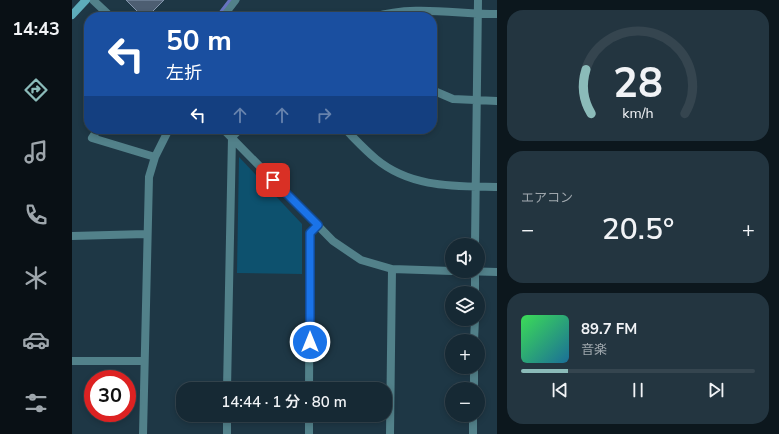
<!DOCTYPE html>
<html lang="ja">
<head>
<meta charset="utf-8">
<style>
	:root { --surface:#162934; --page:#233540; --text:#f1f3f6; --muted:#9ea6ac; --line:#35454f; --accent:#8bbbb9 }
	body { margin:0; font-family:"Nunito Sans","Noto Sans JP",sans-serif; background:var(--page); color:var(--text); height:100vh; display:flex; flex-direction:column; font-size:15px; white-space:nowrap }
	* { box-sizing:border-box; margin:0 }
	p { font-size:13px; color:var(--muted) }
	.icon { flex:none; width:22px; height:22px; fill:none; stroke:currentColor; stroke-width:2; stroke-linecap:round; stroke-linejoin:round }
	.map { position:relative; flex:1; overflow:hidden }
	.side { display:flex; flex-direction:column; gap:10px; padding:10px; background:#0c171d; width:282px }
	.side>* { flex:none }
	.guide { position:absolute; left:12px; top:12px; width:353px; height:122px; border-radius:16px; box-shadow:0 2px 6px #0003,0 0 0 1px var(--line); background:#1a4fa0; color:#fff; overflow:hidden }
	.tools { position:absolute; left:373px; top:238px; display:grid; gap:8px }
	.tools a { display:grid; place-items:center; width:40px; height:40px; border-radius:50%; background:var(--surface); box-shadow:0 2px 6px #0003,0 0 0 1px var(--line); font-size:20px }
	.speed { position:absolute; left:12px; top:370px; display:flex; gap:8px; font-size:20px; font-weight:700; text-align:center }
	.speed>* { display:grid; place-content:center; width:52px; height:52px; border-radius:50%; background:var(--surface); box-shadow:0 2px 6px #0003,0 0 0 1px var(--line); line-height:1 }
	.speed .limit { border:6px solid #d22; background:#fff; color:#111 }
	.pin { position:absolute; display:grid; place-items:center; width:34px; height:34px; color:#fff; margin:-17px; border-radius:8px; box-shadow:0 2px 6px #0006 }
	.me { position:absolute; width:44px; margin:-22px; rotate:0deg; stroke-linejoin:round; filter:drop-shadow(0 0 3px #0008) }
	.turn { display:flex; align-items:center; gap:14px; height:84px; padding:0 16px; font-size:18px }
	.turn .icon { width:52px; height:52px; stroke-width:2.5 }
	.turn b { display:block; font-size:28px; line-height:34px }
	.lanes { display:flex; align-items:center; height:38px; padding:0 16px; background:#0003; justify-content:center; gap:20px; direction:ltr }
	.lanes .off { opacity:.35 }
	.big { font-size:30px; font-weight:600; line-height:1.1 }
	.side .tile { flex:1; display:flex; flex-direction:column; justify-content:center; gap:6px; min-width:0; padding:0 14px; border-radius:16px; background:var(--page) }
	.side .dial { align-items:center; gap:0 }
	.dial svg { height:104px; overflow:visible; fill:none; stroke:var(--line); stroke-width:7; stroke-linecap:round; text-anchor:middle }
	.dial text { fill:var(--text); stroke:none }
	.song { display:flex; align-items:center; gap:12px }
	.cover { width:48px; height:48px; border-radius:6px; background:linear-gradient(135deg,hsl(130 70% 55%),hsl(200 70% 35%)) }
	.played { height:4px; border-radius:2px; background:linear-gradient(90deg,var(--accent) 20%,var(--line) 20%) }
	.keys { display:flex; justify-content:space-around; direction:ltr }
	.heat { display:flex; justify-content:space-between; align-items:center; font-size:22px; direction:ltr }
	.trip { position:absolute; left:104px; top:382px; width:216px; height:40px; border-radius:16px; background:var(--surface); box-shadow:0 2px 6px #0003,0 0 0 1px var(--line); font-weight:600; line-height:40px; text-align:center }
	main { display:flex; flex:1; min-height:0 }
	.tabs { display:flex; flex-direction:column; width:72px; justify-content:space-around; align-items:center; background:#091015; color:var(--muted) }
	.tabs .icon { width:28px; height:28px }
	.tabs .selected { color:var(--accent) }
	.tabs b { font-size:18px; color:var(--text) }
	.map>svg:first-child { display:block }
	.green { fill:#0d516e }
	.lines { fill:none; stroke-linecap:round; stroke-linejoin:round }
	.stream { stroke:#6673bf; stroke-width:5 }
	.building { fill:#4d5e72; stroke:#8496ad }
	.lane { stroke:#52818a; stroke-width:7 }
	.street { stroke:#52818a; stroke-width:8 }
	.secondary { stroke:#5dacbb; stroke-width:8 }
	.route-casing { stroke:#114b97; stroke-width:10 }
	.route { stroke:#1a73e8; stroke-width:7 }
</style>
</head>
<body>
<main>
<nav class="tabs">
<b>14:43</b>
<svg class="icon selected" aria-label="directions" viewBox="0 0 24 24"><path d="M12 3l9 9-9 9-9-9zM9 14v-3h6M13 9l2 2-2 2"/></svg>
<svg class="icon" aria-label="music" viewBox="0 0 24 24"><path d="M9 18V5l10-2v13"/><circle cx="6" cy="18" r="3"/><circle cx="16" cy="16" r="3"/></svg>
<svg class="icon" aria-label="phone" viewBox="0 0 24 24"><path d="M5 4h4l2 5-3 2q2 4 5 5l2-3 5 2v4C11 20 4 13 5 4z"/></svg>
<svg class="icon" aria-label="climate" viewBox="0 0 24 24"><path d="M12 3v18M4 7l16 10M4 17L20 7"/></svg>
<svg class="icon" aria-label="car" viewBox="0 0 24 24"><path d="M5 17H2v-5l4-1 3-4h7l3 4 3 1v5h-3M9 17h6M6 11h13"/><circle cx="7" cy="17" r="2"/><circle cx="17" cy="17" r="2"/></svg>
<svg class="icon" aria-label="filters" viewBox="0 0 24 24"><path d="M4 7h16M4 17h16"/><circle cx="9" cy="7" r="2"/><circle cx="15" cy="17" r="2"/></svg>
</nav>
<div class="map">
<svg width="425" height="434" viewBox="0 0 425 434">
	<rect width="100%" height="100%" fill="#1e3745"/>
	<!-- green -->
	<path class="green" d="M167,157L230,224V274L165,273Z"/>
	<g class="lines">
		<!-- stream -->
		<path class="stream" d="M146,17L159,0"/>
	</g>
	<!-- building -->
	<path class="building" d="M54,0H92L75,17H71Z"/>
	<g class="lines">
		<!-- lane -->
		<path class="lane" d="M151,17L164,0"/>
		<!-- street -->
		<path class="street" d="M21,0L39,17
			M302,17C340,5 385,14 425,14
			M360,90L381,99L425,101
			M26,129L20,138L83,157
			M151,129L261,241L289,260L320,269L380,271
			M273,129C283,139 293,150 304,159C339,188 382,186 425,187
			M0,236L74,234
			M403,245L406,0
			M390,271L425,272
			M403,271V293
			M402,341L403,319
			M0,361H72
			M155,389L160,137L168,129
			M237,389L238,233L246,225
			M402,389V367
			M71,434L77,177L83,157L97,129
			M155,434V415
			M237,434V415
			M318,434L320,269
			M401,434V415"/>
		<!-- secondary -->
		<path class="secondary" d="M0,15L14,0"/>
	</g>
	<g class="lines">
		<!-- route casing -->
		<g class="route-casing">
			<path id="route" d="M201,180L246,225L238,233V342"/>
		</g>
		<!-- route -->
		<use href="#route" class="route"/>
	</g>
</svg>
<div class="tools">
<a><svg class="icon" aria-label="sound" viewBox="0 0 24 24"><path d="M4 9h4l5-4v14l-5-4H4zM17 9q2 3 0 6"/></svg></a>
<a><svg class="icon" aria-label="layers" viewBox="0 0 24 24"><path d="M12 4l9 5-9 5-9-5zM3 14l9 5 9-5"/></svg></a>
<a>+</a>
<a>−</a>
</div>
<div class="speed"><div class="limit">30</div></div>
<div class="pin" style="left:201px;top:180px;background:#d93025"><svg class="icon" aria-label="arrive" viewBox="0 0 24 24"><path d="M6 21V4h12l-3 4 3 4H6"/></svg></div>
<svg class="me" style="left:238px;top:342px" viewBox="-20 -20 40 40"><circle r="17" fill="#1a73e8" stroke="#fff" stroke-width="3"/><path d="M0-11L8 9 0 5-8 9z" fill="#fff"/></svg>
<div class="trip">14:44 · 1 分 · 80 m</div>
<div class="guide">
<div class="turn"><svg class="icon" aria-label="left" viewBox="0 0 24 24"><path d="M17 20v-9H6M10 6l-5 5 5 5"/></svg><div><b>50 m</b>左折</div></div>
<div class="lanes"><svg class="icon" aria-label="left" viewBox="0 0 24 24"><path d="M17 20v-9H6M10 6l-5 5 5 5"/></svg><svg class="icon off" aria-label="ahead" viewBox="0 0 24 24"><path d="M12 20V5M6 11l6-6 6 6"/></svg><svg class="icon off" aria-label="ahead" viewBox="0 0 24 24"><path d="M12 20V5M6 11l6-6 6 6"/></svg><svg class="icon off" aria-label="right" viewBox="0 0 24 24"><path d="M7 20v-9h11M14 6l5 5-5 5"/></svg></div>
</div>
</div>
<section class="side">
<div class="tile dial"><svg viewBox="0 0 100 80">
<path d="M14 69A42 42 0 1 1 86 69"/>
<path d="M14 69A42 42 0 0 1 10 35" stroke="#8bbbb9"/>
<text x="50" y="56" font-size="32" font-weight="700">28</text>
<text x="50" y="72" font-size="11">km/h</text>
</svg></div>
<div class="tile"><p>エアコン</p>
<div class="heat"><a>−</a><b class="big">20.5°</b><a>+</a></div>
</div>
<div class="tile">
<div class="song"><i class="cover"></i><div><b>89.7 FM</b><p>音楽</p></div></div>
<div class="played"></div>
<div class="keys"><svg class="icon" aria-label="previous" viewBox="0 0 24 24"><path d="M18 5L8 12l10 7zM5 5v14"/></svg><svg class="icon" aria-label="pause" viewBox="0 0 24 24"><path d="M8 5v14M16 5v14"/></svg><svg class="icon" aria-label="next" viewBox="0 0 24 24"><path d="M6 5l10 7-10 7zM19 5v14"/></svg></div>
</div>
</section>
</main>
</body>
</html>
